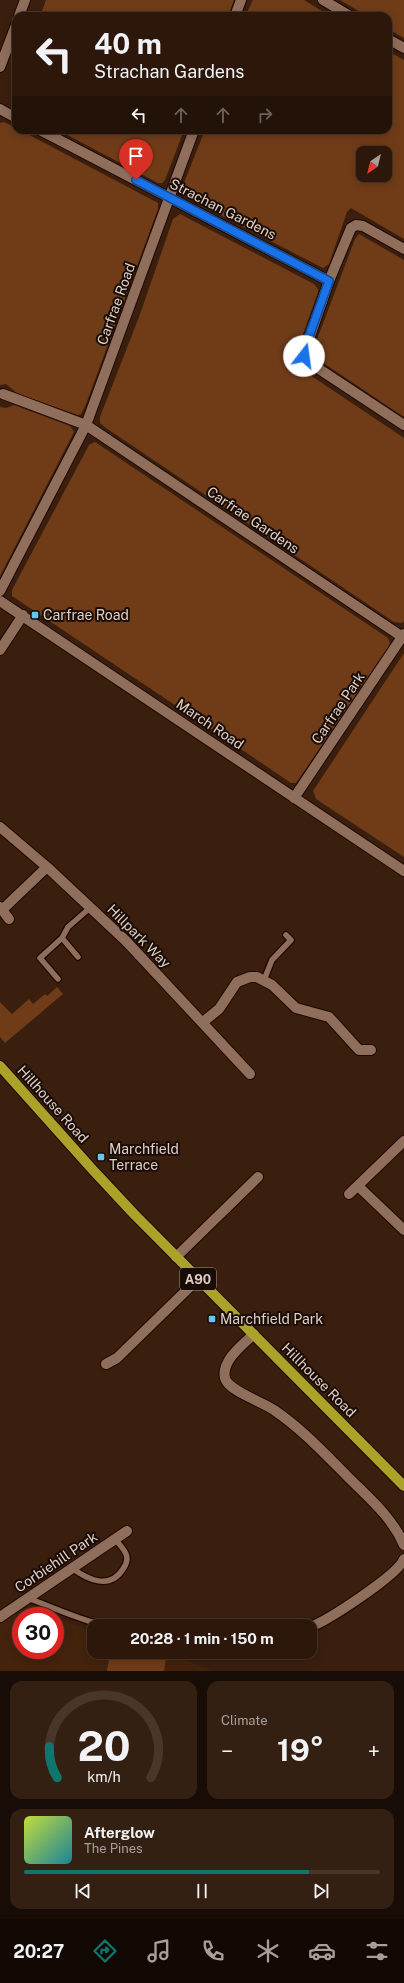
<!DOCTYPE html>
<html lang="en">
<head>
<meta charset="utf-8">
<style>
	:root { --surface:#2c170a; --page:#342013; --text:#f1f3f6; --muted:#a69f9c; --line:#48362b; --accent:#0f766e }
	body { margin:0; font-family:"Public Sans",sans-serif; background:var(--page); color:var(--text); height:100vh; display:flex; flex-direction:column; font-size:15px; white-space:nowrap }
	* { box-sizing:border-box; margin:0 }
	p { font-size:13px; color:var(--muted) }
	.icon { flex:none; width:22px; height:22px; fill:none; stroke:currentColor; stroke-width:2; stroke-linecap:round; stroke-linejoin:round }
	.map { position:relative; height:1671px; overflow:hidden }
	.details { display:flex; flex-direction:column; gap:10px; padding:10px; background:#180d06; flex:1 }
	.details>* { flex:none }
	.guide { position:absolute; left:12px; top:12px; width:380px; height:122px; border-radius:12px; box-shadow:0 2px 10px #0003,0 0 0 1px var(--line); background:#2c170a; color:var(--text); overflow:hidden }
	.needle { width:26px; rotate:215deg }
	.controls { position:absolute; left:356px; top:146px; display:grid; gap:8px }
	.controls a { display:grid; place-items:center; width:36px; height:36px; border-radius:8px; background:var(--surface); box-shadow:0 2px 10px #0003,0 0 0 1px var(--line); font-size:20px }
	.speed { position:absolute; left:12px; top:1607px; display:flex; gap:8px; font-size:20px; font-weight:700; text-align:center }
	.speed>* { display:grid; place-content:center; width:52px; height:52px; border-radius:50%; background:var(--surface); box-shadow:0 2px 10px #0003,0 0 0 1px var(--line); line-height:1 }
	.speed .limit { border:6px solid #d22; background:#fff; color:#111 }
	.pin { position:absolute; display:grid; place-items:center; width:34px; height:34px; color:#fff; margin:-41px -17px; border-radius:50% 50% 50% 0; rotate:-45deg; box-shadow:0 0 4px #0007 }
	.pin .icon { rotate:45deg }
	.me { position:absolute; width:44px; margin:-22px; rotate:15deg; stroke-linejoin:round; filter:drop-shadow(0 0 3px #0008) }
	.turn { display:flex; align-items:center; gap:14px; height:84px; padding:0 16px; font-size:18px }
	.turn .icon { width:52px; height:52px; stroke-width:2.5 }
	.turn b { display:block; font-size:28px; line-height:34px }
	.lanes { display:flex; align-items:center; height:38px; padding:0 16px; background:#0003; justify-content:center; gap:20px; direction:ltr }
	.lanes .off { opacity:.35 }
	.big { font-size:30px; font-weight:700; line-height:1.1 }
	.details .tile { flex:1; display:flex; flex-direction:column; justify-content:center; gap:6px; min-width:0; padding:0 14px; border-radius:12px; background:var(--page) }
	.details .dial { align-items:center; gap:0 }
	.dial svg { height:104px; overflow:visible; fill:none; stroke:var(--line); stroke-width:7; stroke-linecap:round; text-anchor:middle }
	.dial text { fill:var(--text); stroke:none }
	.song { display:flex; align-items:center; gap:12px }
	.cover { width:48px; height:48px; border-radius:6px; background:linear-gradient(135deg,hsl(70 70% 55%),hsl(190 70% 35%)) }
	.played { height:4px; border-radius:2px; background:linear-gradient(90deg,var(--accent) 80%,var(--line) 80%) }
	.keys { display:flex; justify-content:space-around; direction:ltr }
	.heat { display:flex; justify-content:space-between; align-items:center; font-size:22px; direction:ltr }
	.details .tiles { flex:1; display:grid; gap:10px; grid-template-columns:1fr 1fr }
	.tile:last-child { grid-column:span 2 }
	.trip { position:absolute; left:87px; top:1619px; width:230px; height:40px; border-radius:12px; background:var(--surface); box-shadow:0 2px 10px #0003,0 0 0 1px var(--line); font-weight:700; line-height:40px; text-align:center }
	.tabs { display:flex; height:64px; justify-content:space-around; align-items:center; background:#120904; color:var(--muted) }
	.tabs .icon { width:28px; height:28px }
	.tabs .selected { color:var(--accent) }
	.tabs b { font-size:18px; color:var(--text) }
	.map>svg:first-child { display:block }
	.built { fill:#44230d }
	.green { fill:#703c18; fill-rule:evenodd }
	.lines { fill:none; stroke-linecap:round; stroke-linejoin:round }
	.lane-casing { stroke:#200700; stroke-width:8 }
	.street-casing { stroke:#200700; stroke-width:12 }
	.primary-casing { stroke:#200700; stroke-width:12 }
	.lane { stroke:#8f6e5b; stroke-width:5.5 }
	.street { stroke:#8f6e5b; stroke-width:10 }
	.primary { stroke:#aba22a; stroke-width:10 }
	.route-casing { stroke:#114b97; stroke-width:10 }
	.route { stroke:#1a73e8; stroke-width:7 }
	.poi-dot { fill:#69c4f1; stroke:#180c06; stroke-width:1.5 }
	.labels { text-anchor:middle; stroke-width:4; stroke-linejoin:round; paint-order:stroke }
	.shield { fill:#180c06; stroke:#a4938a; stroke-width:1 }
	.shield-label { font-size:13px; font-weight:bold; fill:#e0cdc3 }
	.street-label { font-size:14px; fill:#e0cdc3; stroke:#180c06 }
	.poi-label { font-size:14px; fill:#e0cdc3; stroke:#180c06; text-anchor:start }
</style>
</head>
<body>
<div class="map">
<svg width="404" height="1671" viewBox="0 0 404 1671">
	<rect width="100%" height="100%" fill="#3a1f0e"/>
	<!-- built -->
	<path class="built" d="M29,1608L53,1616H21V1650H55V1617L94,1632V1652H164L212,1671H0V1623L23,1609Z"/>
	<!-- green -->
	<path class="green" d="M46,0H234L228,16H40Z
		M253,0H304L330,16H245Z
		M340,0H404V38L388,29V16H367Z
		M388,51L404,60V239L351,208L347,212L329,264L323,268L187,198L183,194V185L205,130H388ZM363,153H385V175H363Z
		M4,122L16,128V130H20L158,203V209L86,404L81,414L78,415L18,394L6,384L0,385V123Z
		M58,130H184L165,180L162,183H158Z
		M180,214L314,284L318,289V292L294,359L301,369L404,438V621L402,623L394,622L106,428L100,423V417L139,317L173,219Z
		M359,234L404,260V417L313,356V350L355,239Z
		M14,405L70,426L74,432L0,576V407L6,408Z
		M95,442L388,638L390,643L389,646L296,783H291L266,766L12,596V590L89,445Z
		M404,653V857L316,799L313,791Z
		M57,987L63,994L5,1043L0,1037V1002L12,1014L29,999L33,1004L45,994L47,996Z
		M110,1652H164L167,1653L164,1671H107Z"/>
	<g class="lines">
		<!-- lane casing -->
		<g class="lane-casing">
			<path id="lane" d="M62,938L78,957
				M58,979L40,958L62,938L68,927L91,907
				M264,980L272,960L291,940L286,935
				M72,1568C88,1580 110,1590 123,1569C126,1565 128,1559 126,1554C124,1549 119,1544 115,1539
				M28,1598C49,1606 71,1616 92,1622C105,1626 116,1621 129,1626"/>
		</g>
		<!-- street casing -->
		<g class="street-casing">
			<path id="street" d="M323,0L350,16
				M19,16L25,0
				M235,16L241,0
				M388,39L404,48
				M0,67L16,25
				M0,109L16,118
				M40,130L329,281
				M404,249L363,226L356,225L351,228L329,281L304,353L305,358L310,363L404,425
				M3,394L86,425L404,638
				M0,591L86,425L194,130
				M0,601L404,871
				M0,650L23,615
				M294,798L404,634
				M0,827L47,867L126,941L250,1074
				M0,907L9,919
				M2,910L47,867
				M203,1022L219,1009L237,982L250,977H257L272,985L296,1008L329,1017L359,1050H371
				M358,1186L404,1230
				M349,1194L404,1141
				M176,1257L258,1177
				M254,1334C243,1344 221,1361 225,1378C228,1391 263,1402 274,1410C302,1429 325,1454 348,1477C369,1498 392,1517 404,1545
				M106,1364L117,1358L198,1279
				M0,1617L127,1531
				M310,1627C327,1621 398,1575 404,1559"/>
		</g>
		<!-- primary casing -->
		<g class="primary-casing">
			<path id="primary" d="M0,1066L92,1169L134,1214L404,1486"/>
		</g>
		<!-- lane -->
		<use href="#lane" class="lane"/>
		<!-- street -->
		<use href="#street" class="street"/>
		<!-- primary -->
		<use href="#primary" class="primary"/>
	</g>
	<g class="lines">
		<!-- route casing -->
		<g class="route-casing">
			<path id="route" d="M136,180L329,281L304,350V356"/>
		</g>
		<!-- route -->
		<use href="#route" class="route"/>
	</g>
	<!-- markers -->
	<g class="poi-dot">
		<rect x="31" y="611" width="8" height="8" rx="2"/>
		<rect x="97" y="1153" width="8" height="8" rx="2"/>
		<rect x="208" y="1315" width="8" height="8" rx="2"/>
	</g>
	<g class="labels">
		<!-- shield labels -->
		<rect class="shield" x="180" y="1268" width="36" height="22" rx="3"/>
		<g class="shield-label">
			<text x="198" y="1284">A90</text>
		</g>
		<!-- street labels -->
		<g class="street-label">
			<text transform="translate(223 209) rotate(27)" y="5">Strachan Gardens</text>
			<text transform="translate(116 304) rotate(-70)" y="5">Carfrae Road</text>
			<text transform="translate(253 520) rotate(34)" y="5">Carfrae Gardens</text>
			<text transform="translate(338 708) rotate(-56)" y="5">Carfrae Park</text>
			<text transform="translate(210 724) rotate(34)" y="5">March Road</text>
			<text transform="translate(139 936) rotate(45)" y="5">Hillpark Way</text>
			<text transform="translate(53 1104) rotate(48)" y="5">Hillhouse Road</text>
			<text transform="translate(319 1380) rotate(45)" y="5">Hillhouse Road</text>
			<text transform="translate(56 1562) rotate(-34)" y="5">Corbiehill Park</text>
		</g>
		<!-- poi labels -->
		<g class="poi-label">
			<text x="43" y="620">Carfrae Road</text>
			<text x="109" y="1154">Marchfield<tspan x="109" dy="16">Terrace</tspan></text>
			<text x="220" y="1324">Marchfield Park</text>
		</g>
	</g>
</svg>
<div class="controls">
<a><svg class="needle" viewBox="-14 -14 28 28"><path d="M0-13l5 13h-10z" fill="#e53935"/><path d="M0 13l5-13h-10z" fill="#a69f9c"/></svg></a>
</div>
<div class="speed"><div class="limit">30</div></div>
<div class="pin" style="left:136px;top:180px;background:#d93025"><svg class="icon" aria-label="arrive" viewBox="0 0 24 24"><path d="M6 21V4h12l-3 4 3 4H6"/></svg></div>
<svg class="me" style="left:304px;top:356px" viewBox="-20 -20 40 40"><circle r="19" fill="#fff"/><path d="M0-13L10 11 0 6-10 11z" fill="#1a73e8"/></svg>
<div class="trip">20:28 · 1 min · 150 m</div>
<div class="guide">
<div class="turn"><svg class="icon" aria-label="left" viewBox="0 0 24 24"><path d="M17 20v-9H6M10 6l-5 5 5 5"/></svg><div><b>40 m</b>Strachan Gardens</div></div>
<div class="lanes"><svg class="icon" aria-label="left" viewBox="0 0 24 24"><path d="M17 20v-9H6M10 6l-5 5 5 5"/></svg><svg class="icon off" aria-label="ahead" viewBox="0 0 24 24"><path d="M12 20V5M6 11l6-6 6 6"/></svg><svg class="icon off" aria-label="ahead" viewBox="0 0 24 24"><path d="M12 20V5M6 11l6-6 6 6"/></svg><svg class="icon off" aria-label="right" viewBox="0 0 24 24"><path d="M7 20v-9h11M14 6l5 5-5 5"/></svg></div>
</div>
</div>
<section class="details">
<div class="tiles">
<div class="tile dial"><svg viewBox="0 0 100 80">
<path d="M14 69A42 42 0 1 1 86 69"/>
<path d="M14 69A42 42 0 0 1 8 45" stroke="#0f766e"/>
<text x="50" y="56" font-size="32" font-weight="700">20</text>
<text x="50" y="72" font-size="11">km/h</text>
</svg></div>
<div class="tile"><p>Climate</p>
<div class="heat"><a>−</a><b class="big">19°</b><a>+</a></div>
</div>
<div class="tile">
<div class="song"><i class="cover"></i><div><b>Afterglow</b><p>The Pines</p></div></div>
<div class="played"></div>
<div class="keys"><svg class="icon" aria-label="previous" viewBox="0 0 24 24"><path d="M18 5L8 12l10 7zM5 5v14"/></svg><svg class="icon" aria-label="pause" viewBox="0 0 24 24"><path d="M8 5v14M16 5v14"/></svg><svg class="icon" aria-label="next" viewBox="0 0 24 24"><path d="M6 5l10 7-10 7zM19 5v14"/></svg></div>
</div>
</div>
</section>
<nav class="tabs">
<b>20:27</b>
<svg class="icon selected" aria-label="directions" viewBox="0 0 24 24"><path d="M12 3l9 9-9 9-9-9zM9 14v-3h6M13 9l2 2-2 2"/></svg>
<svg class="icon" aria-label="music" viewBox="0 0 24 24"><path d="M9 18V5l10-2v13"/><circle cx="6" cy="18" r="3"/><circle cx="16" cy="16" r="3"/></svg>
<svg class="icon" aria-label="phone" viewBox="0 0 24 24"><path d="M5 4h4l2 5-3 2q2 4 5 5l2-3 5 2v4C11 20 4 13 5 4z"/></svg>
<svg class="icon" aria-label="climate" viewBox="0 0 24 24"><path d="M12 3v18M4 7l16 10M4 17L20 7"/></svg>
<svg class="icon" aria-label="car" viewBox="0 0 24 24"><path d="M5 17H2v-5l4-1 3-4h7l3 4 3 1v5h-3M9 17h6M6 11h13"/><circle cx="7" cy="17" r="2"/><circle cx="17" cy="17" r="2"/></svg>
<svg class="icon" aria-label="filters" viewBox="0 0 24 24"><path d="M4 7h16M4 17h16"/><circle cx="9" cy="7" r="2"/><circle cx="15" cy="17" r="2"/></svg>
</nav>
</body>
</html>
